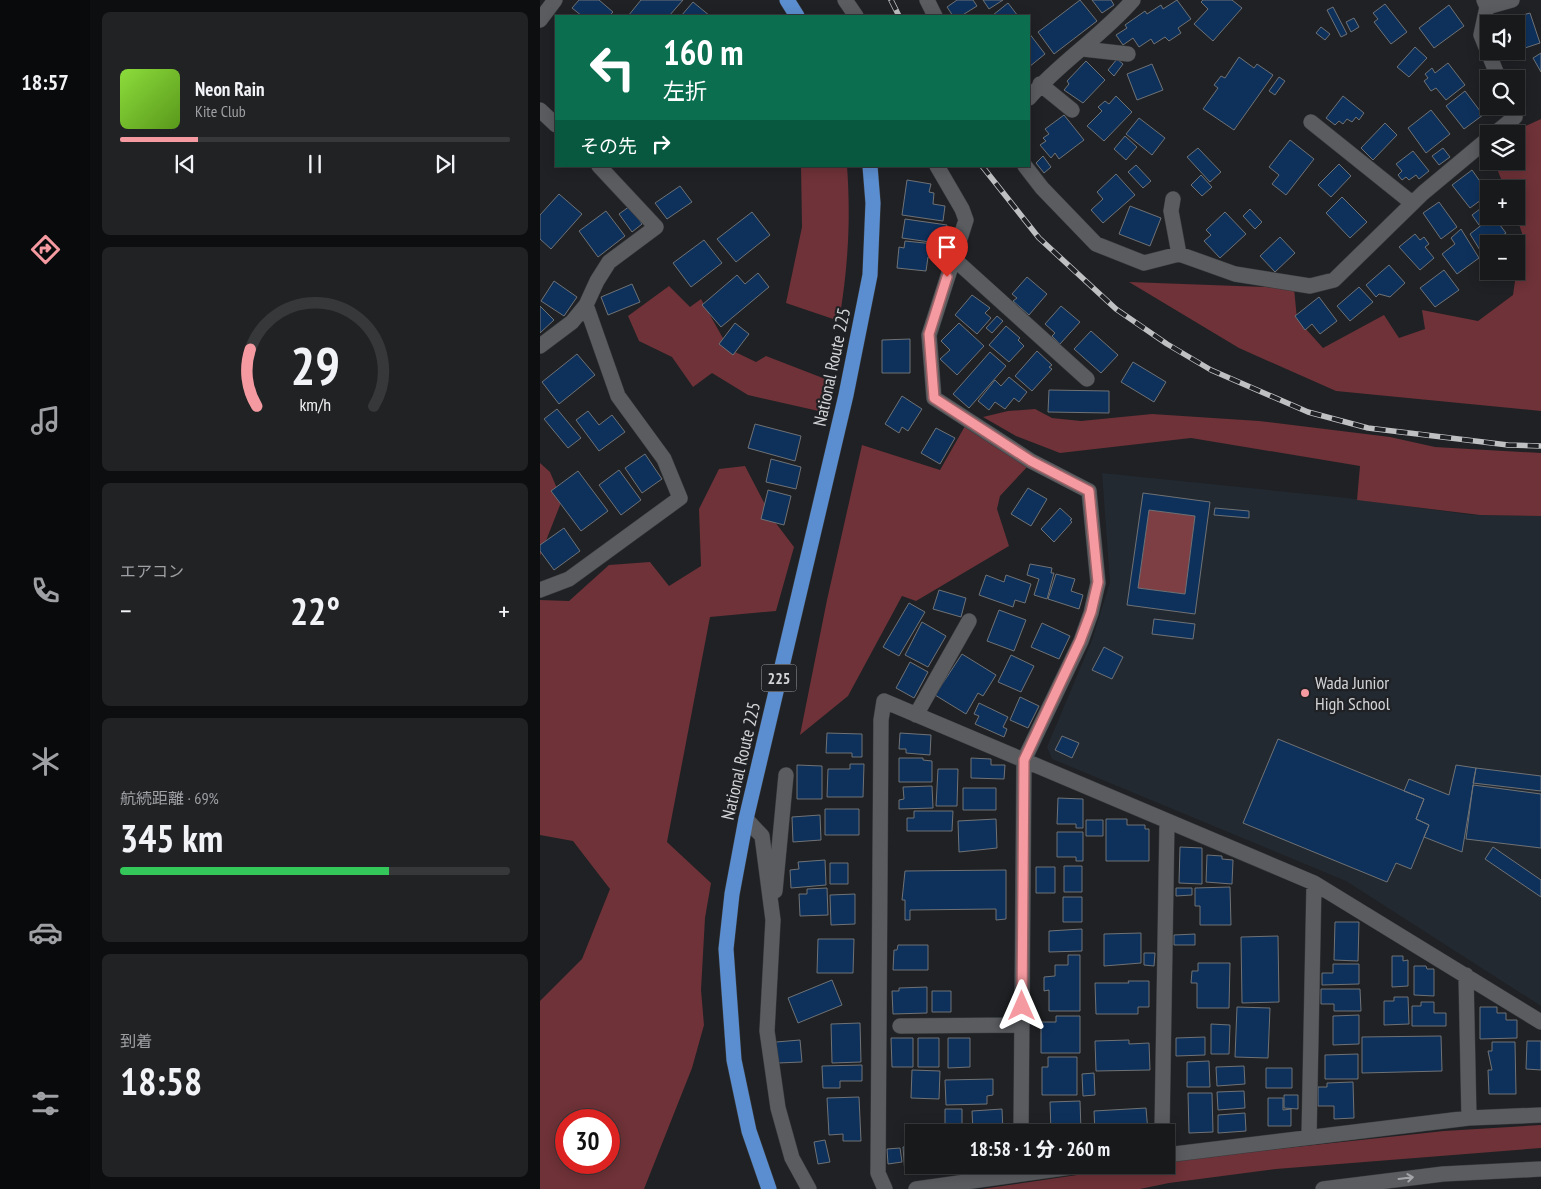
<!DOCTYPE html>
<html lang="ja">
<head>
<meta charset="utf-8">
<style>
	:root { --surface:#17191b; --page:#202224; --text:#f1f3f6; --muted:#9ea0a3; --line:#36383a; --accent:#f49aa0 }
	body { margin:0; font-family:"PT Sans Narrow","Noto Sans JP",sans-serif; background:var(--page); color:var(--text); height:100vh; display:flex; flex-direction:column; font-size:19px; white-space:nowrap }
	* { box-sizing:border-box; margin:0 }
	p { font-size:16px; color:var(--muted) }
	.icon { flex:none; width:28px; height:28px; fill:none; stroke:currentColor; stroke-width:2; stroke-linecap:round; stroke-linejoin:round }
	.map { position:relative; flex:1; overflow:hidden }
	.details { display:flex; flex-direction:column; gap:12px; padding:12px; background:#0d0e0f; width:450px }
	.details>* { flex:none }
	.banner { position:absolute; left:15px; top:15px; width:475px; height:152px; border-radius:0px; box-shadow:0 2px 12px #0003,0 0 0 1px var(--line); background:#0b6e4f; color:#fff; overflow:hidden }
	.controls { position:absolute; left:940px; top:15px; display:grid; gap:10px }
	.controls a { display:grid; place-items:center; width:45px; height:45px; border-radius:0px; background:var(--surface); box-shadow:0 2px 12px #0003,0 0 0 1px var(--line); font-size:25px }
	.speed { position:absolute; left:15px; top:1109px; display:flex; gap:10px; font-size:25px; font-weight:700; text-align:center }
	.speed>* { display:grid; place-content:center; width:65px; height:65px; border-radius:50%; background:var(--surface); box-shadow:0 2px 12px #0003,0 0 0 1px var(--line); line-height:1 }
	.speed .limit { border:8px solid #d22; background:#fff; color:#111 }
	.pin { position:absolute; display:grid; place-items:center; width:42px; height:42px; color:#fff; margin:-51px -21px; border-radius:50% 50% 50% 0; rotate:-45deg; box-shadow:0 0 5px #0007 }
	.pin .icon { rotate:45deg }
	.me { position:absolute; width:55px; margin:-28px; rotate:0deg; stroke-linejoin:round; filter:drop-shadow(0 0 4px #0008) }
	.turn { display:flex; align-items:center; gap:18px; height:105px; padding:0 25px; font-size:22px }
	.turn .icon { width:65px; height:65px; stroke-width:2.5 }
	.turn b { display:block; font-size:35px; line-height:42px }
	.then { display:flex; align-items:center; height:48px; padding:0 25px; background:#0003; gap:10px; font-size:19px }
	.big { font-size:38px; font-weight:800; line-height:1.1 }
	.details .tile { flex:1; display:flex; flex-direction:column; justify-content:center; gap:8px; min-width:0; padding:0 18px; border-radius:8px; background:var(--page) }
	.details .dial { align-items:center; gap:0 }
	.dial svg { height:130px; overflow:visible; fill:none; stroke:var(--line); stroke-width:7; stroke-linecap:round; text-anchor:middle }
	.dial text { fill:var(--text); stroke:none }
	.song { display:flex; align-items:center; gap:15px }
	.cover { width:60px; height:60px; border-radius:8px; background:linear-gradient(135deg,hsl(90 70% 55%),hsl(90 70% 35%)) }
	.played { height:5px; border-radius:2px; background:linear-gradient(90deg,var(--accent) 20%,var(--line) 20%) }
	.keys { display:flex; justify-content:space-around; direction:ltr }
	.heat { display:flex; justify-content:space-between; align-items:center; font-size:28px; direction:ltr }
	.charge { height:8px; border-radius:4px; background:linear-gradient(90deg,#34c759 69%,var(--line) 0) }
	.trip { position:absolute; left:365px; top:1124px; width:270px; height:50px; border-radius:0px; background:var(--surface); box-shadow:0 2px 12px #0003,0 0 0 1px var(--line); font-weight:800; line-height:50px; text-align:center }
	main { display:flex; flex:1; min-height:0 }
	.tabs { display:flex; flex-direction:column; width:90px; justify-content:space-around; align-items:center; background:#090a0b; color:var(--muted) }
	.tabs .icon { width:35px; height:35px }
	.tabs .active { color:var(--accent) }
	.tabs b { font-size:22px; color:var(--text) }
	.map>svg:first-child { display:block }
	.built { fill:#232931 }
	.forest { fill:#6e3238; fill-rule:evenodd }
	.water { fill:#7d3f44 }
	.building { fill:#0e315c; stroke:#6f7275; fill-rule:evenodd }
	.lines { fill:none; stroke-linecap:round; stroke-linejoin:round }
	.street-casing { stroke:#393b3d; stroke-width:16 }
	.secondary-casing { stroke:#393b3d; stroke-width:16 }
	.highway-casing { stroke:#393b3d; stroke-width:16 }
	.street { stroke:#5a5c60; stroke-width:15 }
	.secondary { stroke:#5a5c60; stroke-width:15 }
	.highway { stroke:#5b8ed0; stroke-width:15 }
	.rail-casing { stroke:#bec0c2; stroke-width:5.5 }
	.rail { stroke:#1f2124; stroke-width:4; stroke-dasharray:11; stroke-linecap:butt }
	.oneway { stroke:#a2a4a7 }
	.route-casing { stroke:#9f6468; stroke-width:12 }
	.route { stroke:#f49aa0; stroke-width:9 }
	.poi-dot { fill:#f49aa0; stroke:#1f2124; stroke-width:2 }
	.labels { text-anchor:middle; stroke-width:4.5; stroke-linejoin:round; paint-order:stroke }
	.shield { fill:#1f2124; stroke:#9c9ea1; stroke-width:1 }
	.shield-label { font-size:16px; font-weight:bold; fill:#d2d4d6 }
	.street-label { font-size:18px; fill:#d2d4d6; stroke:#1f2124 }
	.poi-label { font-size:18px; fill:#d2d4d6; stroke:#1f2124; text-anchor:start }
</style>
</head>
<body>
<main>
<nav class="tabs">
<b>18:57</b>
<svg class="icon active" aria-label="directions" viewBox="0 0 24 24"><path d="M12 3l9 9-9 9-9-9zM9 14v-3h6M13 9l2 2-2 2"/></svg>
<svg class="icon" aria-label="music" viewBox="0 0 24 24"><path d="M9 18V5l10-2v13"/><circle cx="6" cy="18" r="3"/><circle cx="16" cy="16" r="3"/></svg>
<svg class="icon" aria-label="phone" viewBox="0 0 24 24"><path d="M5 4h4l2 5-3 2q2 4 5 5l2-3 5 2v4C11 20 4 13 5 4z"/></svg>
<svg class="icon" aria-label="climate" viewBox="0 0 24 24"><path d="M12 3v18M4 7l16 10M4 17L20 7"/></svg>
<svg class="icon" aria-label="car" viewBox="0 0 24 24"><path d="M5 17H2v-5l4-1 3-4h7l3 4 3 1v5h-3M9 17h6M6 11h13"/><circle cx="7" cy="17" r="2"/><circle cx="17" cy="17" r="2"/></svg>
<svg class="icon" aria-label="filters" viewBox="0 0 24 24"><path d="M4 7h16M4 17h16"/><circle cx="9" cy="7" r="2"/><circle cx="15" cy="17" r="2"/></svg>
</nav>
<section class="details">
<div class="tile">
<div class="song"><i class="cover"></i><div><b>Neon Rain</b><p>Kite Club</p></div></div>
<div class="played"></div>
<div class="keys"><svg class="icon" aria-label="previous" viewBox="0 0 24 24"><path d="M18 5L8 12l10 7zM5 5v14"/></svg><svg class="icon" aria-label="pause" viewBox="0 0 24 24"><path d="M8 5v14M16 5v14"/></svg><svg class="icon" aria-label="next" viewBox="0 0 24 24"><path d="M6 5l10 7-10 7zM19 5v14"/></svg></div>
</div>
<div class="tile dial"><svg viewBox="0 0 100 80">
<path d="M14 69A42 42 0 1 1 86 69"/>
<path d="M14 69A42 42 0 0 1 10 34" stroke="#f49aa0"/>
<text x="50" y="56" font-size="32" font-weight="700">29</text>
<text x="50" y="72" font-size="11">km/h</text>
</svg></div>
<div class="tile"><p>エアコン</p>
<div class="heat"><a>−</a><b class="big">22°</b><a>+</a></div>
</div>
<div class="tile"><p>航続距離 · 69%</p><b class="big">345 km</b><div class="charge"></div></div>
<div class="tile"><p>到着</p><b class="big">18:58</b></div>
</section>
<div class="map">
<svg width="1001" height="1189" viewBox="0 0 1001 1189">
	<rect width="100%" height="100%" fill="#1f2124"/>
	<!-- built -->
	<path class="built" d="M562,473L807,498L933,515L1001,516V1006L806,881L512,759L507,747L552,640L570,582Z"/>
	<!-- forest -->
	<path class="forest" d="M1001,119V411L796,391L699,348L589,282L754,288L757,319L783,348L844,315L859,338L885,329L882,310L938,321L973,295L982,233L976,216V189H965L954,161H976V134H968Z
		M261,166H307C311,219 308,269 299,321L246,303L262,227Z
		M129,286L150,307L161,299L189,349L216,362L226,356L288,380L283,412L208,395L172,373L153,387L132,357L99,341L88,316Z
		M495,409L512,418L541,421L612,414L719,421L850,437L895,447L1001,453V516L940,515L817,500L820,466L651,438L520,453L476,436L443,417L468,411Z
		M425,426L488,466L460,496L457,509L469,546L376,601L362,596L308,696L260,735L287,600L322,445L400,470Z
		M0,463L10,472L22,500L0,556Z
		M205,466L232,518L254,547L236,611L170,617L127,842L171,883L165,918L161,990L164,1025L152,1068L104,1189H0V1001L42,959L70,889L33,841L0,835V600L29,601L69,565L110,562L129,586L161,566L159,509L179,469ZM26,1120H69V1162H26Z
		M1001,1125V1148L736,1169L629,1183L600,1189H442L605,1165H626V1162L652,1158L904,1131Z"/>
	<!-- water -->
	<path class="water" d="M609,510L655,516L645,594L598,588Z"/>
	<!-- building -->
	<path class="building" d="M39,0H59L73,12L69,16H42L32,8Z
		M101,0H143L129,16H88Z
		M417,0H433L437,6L421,16H413L407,7Z
		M443,0H463L449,9Z
		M540,0L557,21L514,54L498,32Z
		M552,0H571L574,5L562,13Z
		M637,0L651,19L638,28L641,33L629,41L625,37L614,44L611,39L599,47L593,38L583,45L576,35L587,28L585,25L605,11L607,14L621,5L623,9Z
		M663,0H692L702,8L673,41L654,24L668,9L661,2Z
		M153,2L170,16H141Z
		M468,3L478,16H454L453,15Z
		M845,4L867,32L851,44L834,22L838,19L833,13Z
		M909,5L924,26L894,48L879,28Z
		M793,7L807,34L801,37L787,10Z
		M990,13L1000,43L982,49L980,41L976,42V24H967L966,20Z
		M814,18L819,27L811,32L806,22Z
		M781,27L790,34L785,40L776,33Z
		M489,33L505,54L489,67Z
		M875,47L887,58L869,77L857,67Z
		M1001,53V72L993,58Z
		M699,57L714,68L717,64L733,75L694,130L663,109L678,88L674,85L681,76L685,78Z
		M577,59L583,64L574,76L568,70Z
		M546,61L565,80L543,103L524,90L529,84L527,81Z
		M908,63L925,85L906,100L896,88L891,91L884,81L888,78L885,74L892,68L895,73Z
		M612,64L623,90L597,100L587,74Z
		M739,77L745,81L735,95L729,91Z
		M925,91L943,115L924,129L906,106Z
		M576,96L592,112L564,141L547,126L562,111L558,107L565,101L569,104Z
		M803,96L824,113L819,120L816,117L812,122L807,119L803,124L799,121L795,125L786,118Z
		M891,110L910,134L886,153L868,128Z
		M524,115L544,140L519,159L515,153L511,158L500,145L506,141L503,138L509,134L505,129Z
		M599,118L625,138L612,155L586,134Z
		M845,123L857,135L833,160L821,148Z
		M585,136L597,147L586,160L574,149Z
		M750,140L774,159L746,195L732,184L739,175L729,167Z
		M658,148L681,172L670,182L647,157Z
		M903,148L910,157L899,165L892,156Z
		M873,151L889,171L879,179L876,175L869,180L866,177L862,180L858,175L862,171L856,164Z
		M503,156L511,167L504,173L496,163Z
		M799,164L811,176L791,197L778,185Z
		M596,165L611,181L603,188L588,172Z
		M932,170L944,187L940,191L945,197L930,208L912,185Z
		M576,174L595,195L563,223L551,210L563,199L557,192Z
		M661,175L672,187L662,196L651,185Z
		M367,180L391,184L389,192L394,193L393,204L405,206L403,221L362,215Z
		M140,186L152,202L127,219L115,203Z
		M19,194L42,214L11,249L0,239V215Z
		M802,197L827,222L810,238L786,213Z
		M899,202L917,227L901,239L883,213Z
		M949,202V216H951L939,225L932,215Z
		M90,206L102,224L92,232L79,214Z
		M590,206L621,218L610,246L579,234Z
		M710,209L722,222L715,229L703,216Z
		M66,211L85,236L58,257L39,231Z
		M212,212L230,235L196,262L177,239Z
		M685,212L706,234L680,258L664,241L671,235L666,230Z
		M953,216L966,233L949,244V250L943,255L930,234Z
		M365,219L407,225L404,244L362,238Z
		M921,229L939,258L917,274L902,254L915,244L911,238Z
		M875,234L880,240L884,237L889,244L885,247L894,258L880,270L859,247Z
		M740,237L755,253L735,272L720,256Z
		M164,240L182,263L151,287L133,263Z
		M365,241L404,245L402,258L388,257L386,271L357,268L359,247L364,248Z
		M849,265L865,283L850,297L839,294L836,297L826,285Z
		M904,270L919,290L895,307L880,288Z
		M218,273L229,287L181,327L162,305L197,275L205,284Z
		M487,277L507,294L489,315L473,301L477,298L472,294Z
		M14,281L37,297L24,316L1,301Z
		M92,284L100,302L68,315L61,297Z
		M819,287L833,302L810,321L797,306Z
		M432,295L450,308L445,313L451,318L437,334L415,315Z
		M779,297L797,321L780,334L772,324L765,330L755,316Z
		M0,306L14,320L0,333Z
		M521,306L540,322L520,344L512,336L515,333L505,324Z
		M457,316L463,321L452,333L446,328Z
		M195,323L209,334L193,355L179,344Z
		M419,323L444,346L417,375L400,359L410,350L401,341Z
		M466,326L480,338L478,340L484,346L469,362L449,345Z
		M551,331L578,355L561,373L534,349Z
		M370,339V373H342V340Z
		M497,351L512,365L509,367L512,369L492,391L475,376Z
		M450,352L466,366L429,408L413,394Z
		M37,354L55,375L19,404L2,382Z
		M593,362L626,382L614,402L581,382Z
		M469,377L487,392L479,402L474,398L465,409L455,402L449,410L438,401L455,380L461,386Z
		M509,390L569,391V413L508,412Z
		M362,396L382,409L368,431L362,427L359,433L345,424Z
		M17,409L41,438L28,448L4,419Z
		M48,411L59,425L72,415L85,432L59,451L36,420Z
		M215,424L261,436L255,461L208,448Z
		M396,428L415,438L400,464L381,453Z
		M105,454L122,479L102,493L85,468Z
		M231,459L261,467L256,489L226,482Z
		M79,470L101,500L81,515L59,485Z
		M38,471L68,511L41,531L11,491Z
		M488,488L507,499L491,526L471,514Z
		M228,490L251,496L244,525L221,519Z
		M603,493L670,502L655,614L587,605ZM609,510L655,516L645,594L598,588Z
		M520,508L532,519L530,520L532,522L514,542L501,529Z
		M675,508L709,511V518L674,515Z
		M24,528L40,551L14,570L0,551V545Z
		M490,564L512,568L511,573H514L507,599L494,595L499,579L487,575Z
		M516,574L535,579L531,591L543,595L539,609L508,599Z
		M446,575L464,582L466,575L491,584L485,603L475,600L473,607L439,595Z
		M399,590L426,598L421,617L393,609Z
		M369,603L385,612L359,656L343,647Z
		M459,610L486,620L474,651L447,641Z
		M614,619L655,624L653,639L612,634Z
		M382,622L406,636L388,667L365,655Z
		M502,623L530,636L519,659L491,647Z
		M564,647L583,657L572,679L552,670Z
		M422,654L456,675L443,696L438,693L426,714L395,695Z
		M471,655L494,666L481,692L458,682Z
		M370,662L388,672L374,698L356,688Z
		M480,697L499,706L488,728L470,720Z
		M439,703L468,717L463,727L467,729L464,737L435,724L439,716L434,714Z
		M287,733L322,734V757H312V753H286Z
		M360,733L391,735L390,755L366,753V749H359Z
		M522,736L539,743L532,758L515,750Z
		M738,739L884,799L876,819L889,825L871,869L856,863L847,882L703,823Z
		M359,758H383V760L392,761V782H359Z
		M431,758L451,759V765H465L464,779L431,778Z
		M310,764H324L323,797H287L288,769H310Z
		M257,765L282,766V799H257Z
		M916,765L936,768L922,852L884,837L889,825L876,819L884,799L864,791L869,779L909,795Z
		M936,768L1001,776V791L933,783Z
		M398,769H418L417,806H396Z
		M933,785L1001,794V848L926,839Z
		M392,786L393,808L359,809V800L364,799L363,787Z
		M423,788H456V810H423Z
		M518,798L543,799V828H536V824H517Z
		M285,809H319V835H285Z
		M374,811H413L412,831H367V818H374Z
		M280,815L281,840L253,842L252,817Z
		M456,819L457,848L419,852L418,821Z
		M566,819H587V825H605V829H609V861H566Z
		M546,820H563V836H546Z
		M517,832H543V861H536V857H517Z
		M640,847L662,848V884L639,883Z
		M953,847L1001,880V897L945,859Z
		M667,855L682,856V859L693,860L692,884L666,882Z
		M285,860L286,885L251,888L250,870L259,869L258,862Z
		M290,863H308V884H290Z
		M524,866H542V892H524Z
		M496,867H515V893H496Z
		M466,870V919L456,920V909L370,910V920H365V900H362L365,871Z
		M690,887L691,925H660V906H655V888Z
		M287,888L288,915L260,916L259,894H267V889Z
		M636,888H652V895L636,896Z
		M315,894V924L291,925L290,895Z
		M523,897H542V922H523Z
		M795,922H819L818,961L794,960Z
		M542,929V951L509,952V931Z
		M601,933V963L564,966V934Z
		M655,934V945H634V935Z
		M738,936L739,1002L702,1003L701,937Z
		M278,939H314L313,973H277Z
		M358,945H388V970H353L354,950H357Z
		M604,953H615L614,966L604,965Z
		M528,955H540V1011H509V990L504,991V977L515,976V965H528Z
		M852,956H863V961L868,960V986L852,987Z
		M658,963H690L689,1008H657V983H651L652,971H658Z
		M793,964H819V984L782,985V973H793Z
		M874,966H886L887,969H894V996L874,995Z
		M292,980L302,1005L258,1023L248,998Z
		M588,981H609V1007H598V1014H556L555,983H589Z
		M387,987V1013L353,1014L352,991H359V988Z
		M781,989H820L821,1011H794V1004H781Z
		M392,991H411V1012H392Z
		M854,997H868L869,1024L844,1025V1001H854Z
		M881,1002H894V1013H906V1026H872V1006H881Z
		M697,1007L730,1008L728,1058L695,1057Z
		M940,1007H957V1013H966V1020H977V1038L940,1039Z
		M819,1015V1044L793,1045V1016Z
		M516,1016H540V1053H501V1022H516Z
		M320,1023L321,1062L292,1063L291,1024Z
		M671,1024L690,1025L689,1054H671Z
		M901,1036L902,1071L822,1073V1037Z
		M665,1037V1055L636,1056V1038Z
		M351,1038H373V1067H352Z
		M378,1038H399V1067H378Z
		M408,1038H430V1067L408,1068Z
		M260,1040L262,1062L238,1063L236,1042Z
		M589,1040V1044L609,1043L610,1070L556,1071L555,1041Z
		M987,1041H1001V1070L986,1069Z
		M952,1042H975L976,1094H949L948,1070H952L948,1051H952Z
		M818,1054V1079H785V1055Z
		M508,1057H537V1095H502V1067H508Z
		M669,1061L670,1087H647V1062Z
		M322,1065V1081H300V1088H283L282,1066Z
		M704,1066L705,1084L677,1086L676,1067Z
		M726,1068H752V1088H726Z
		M372,1070L400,1071L399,1099L371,1098Z
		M554,1073L555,1095L543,1096L542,1074Z
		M453,1079V1095L447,1096V1104L406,1105L405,1080Z
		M813,1082L814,1118L794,1119V1106H778V1087H787V1083Z
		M704,1091L705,1108L678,1110L677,1092Z
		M648,1093H672L673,1132L649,1133Z
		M744,1095H758V1109L744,1108Z
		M319,1097L321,1141H303V1134L289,1135L287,1098Z
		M728,1098H743V1110L751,1109V1126H728Z
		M540,1101L541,1131L544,1132H511L510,1102Z
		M606,1108L608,1132H555L554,1111Z
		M405,1109H422V1126H405Z
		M462,1109L463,1132H433L432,1111Z
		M705,1113L706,1131L678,1133V1115Z
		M285,1140L290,1162L278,1164L274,1142Z
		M374,1146V1165H405L406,1171L365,1174L363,1147Z
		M360,1148L362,1162L348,1164L347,1149Z"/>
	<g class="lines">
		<!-- street casing -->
		<g class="street-casing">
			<path id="street" d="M305,0L316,16
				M387,0L395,16
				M944,0L947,7L972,0
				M947,7L941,35L959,79
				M0,20L15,0
				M543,49L588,54
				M500,84L532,110
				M489,98C520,62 562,36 593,0
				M0,110L16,125
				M771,122L872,203
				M954,134L975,117L971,106
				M397,166L422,209L426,220L389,335L394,398L491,461L549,491L558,583L551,613L541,641L484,760L481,1132
				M485,166L502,188L556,244L604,263L639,254L695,274L770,286L794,280L883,193L949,138
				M633,199L631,211L639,254
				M413,258L547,379
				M0,346L32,322L46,305L57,281L69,262L116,227L59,166
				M0,590L29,579L140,498L124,459L78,396L46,305
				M376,715L429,621
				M206,819L222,836L233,920L227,1031L238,1108L252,1158L269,1189
				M235,891L246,775
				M926,975L929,1118
				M360,1026L482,1025
				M622,1132L627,821
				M769,1137L774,883
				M626,1155L929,1118L1001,1115
				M345,1189L338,1173L341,720L344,701L774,883L1001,1022
				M376,1189L546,1165"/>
		</g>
		<!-- secondary casing -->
		<g class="secondary-casing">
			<path id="secondary" d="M783,1189L903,1174L1001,1169"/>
		</g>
		<!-- highway casing -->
		<g class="highway-casing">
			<path id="highway" d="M247,0L257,16
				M229,1189L209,1131L194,1060L186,949L192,894L206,819L306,395L330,275L333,203L330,166"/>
		</g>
		<!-- street -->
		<use href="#street" class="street"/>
		<!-- secondary -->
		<use href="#secondary" class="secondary"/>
		<!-- highway -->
		<use href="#highway" class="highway"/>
		<!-- rail casing -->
		<g class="rail-casing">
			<path id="rail" d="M351,0L359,16
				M442,166L499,238L576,309L627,344L671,370L768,412L828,428L968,445L1001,446"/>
		</g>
		<!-- rail -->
		<use href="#rail" class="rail"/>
	</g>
	<!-- one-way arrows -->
	<defs><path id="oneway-shaft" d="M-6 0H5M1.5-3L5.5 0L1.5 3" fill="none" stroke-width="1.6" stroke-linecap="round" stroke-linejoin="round" transform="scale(1.25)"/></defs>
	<use class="oneway" href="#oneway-shaft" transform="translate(866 1178) rotate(-7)"/>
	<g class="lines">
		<!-- route casing -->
		<g class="route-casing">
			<path id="route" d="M407,277L389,334L394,398L491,461L549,491L558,582L551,612L540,641L484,760L482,1006"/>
		</g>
		<!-- route -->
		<use href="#route" class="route"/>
	</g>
	<!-- markers -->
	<circle class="poi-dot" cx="765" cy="693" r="5"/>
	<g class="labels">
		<!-- shield labels -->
		<rect class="shield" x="221.5" y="664.5" width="35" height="27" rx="4"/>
		<g class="shield-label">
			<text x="239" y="684">225</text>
		</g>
		<!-- street labels -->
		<g class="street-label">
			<text transform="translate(292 367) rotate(-78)" y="6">National Route 225</text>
			<text transform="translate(201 761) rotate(-77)" y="6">National Route 225</text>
		</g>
		<!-- poi labels -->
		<g class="poi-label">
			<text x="775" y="689">Wada Junior<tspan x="775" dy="21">High School</tspan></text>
		</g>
	</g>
</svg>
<div class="controls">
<a><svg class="icon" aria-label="sound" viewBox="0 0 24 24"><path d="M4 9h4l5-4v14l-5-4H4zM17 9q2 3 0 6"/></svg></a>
<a><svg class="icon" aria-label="search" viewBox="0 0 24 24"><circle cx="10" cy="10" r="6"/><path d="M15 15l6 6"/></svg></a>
<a><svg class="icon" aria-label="layers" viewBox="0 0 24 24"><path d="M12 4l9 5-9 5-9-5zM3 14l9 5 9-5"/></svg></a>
<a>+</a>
<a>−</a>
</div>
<div class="speed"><div class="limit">30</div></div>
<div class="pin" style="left:407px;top:277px;background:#d93025"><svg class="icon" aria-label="arrive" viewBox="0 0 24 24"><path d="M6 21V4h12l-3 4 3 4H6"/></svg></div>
<svg class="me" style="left:482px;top:1006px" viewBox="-20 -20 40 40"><path d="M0-17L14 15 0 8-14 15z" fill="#f49aa0" stroke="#fff" stroke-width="4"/></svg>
<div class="trip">18:58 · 1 分 · 260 m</div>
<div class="banner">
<div class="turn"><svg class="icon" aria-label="left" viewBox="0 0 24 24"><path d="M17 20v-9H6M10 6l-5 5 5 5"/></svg><div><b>160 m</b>左折</div></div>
<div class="then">その先<svg class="icon" aria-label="right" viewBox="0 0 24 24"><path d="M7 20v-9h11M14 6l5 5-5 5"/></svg></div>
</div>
</div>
</main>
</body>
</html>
